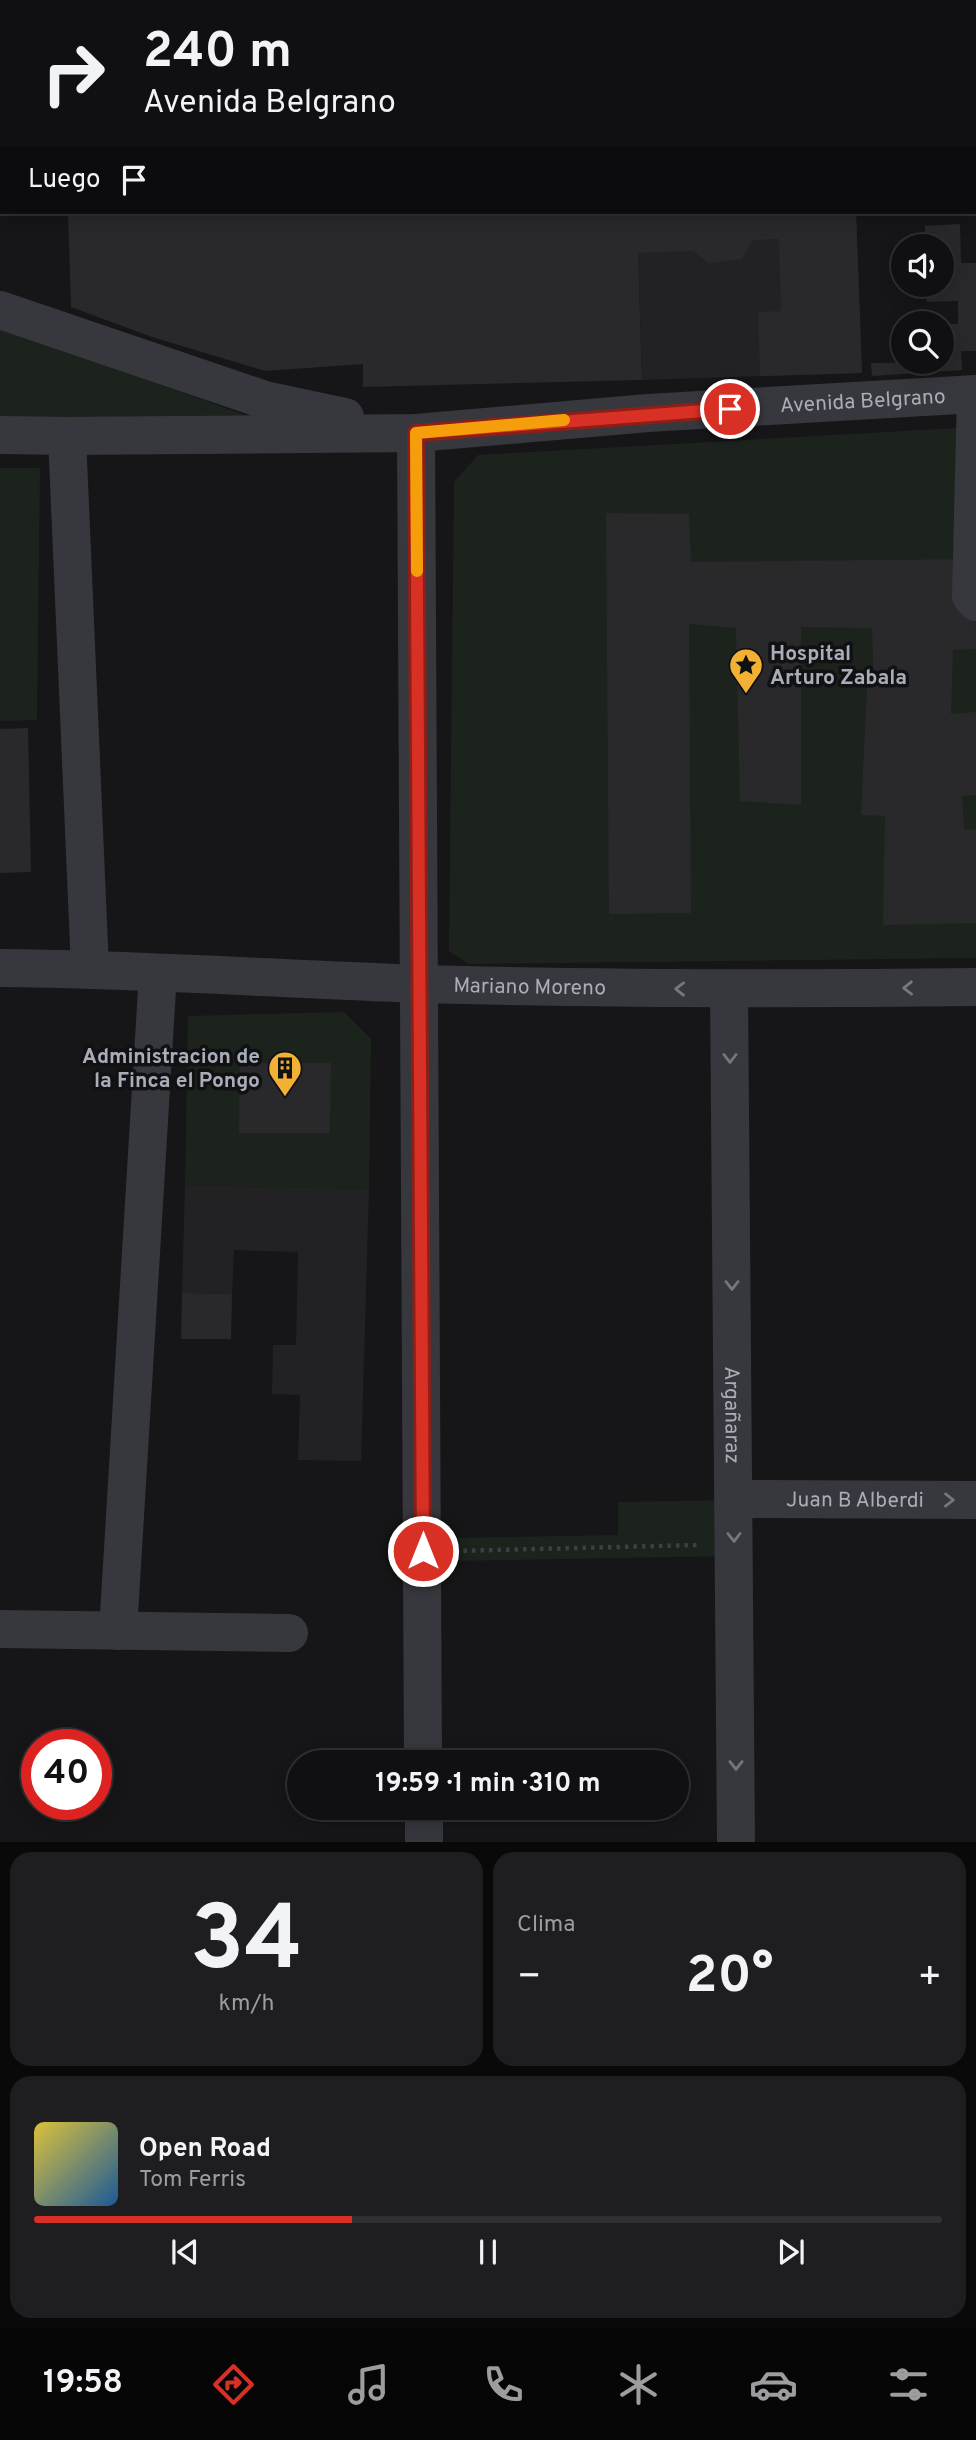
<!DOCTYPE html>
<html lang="es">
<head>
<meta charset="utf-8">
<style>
	:root { --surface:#101012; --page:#1e1e20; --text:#f1f3f6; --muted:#9c9d9f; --line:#303032; --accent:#d93025 }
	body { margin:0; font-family:Overpass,sans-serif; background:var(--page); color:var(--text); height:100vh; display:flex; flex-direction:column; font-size:26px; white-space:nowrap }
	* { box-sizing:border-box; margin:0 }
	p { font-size:23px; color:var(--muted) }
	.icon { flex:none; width:38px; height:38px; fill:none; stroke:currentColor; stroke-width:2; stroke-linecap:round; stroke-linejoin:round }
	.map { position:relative; height:1842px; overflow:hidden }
	.drawer { display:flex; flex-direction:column; gap:10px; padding:10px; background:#09090a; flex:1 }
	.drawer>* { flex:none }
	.top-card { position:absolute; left:0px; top:0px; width:976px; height:214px; box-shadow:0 4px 18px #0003,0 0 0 2px var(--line); background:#101012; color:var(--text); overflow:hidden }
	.fabs { position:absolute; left:891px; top:234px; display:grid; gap:14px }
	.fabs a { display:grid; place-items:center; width:63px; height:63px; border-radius:50%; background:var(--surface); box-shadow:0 4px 18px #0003,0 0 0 2px var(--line); font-size:35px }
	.speed { position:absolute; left:21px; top:1729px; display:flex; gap:14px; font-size:35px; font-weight:700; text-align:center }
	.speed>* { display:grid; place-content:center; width:91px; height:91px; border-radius:50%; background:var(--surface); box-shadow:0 4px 18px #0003,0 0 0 2px var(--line); line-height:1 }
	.speed .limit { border:10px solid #d22; background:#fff; color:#111 }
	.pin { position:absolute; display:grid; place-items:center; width:60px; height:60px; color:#fff; margin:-30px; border:4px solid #fff; border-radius:50%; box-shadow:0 2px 7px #0007 }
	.me { position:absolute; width:77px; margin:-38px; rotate:0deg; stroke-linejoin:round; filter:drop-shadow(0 0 5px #0008) }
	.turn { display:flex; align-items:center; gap:24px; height:147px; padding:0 28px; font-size:32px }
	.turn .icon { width:91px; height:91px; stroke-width:2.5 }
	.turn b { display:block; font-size:49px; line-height:60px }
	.then { display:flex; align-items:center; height:66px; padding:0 28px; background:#0003; gap:14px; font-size:26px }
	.big { font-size:52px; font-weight:700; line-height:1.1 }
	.drawer .tile { flex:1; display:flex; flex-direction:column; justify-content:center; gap:10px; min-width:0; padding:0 24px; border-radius:21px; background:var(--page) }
	.drawer .dial { align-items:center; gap:0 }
	.dial b { font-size:91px; line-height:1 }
	.song { display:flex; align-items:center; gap:21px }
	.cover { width:84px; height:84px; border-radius:10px; background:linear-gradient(135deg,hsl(50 70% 55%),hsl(210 70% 35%)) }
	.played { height:7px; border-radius:4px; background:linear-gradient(90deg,var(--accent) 35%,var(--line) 35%) }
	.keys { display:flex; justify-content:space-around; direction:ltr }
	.heat { display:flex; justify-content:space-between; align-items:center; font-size:38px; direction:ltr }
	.drawer .tiles { flex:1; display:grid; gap:10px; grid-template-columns:1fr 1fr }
	.tile:last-child { grid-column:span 2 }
	.trip { position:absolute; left:287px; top:1750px; width:402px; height:70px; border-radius:35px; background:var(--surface); box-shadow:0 4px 18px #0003,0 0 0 2px var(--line); font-weight:700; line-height:70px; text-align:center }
	.tabs { display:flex; height:112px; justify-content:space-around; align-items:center; background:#060607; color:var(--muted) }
	.tabs .icon { width:49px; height:49px }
	.tabs .on { color:var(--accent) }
	.tabs b { font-size:32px; color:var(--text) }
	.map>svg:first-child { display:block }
	.built { fill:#222225 }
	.green { fill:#1c231d }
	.building { fill:#29292c }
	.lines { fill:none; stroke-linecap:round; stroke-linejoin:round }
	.path { stroke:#3d3f44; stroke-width:4.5; stroke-dasharray:3.5 5; stroke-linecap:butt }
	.minor { stroke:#37383d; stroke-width:38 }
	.rail { stroke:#4a4c52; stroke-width:5; stroke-dasharray:9 7; stroke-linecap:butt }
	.oneway { stroke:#757881 }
	.route-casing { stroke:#8d1f18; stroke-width:18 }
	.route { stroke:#d93025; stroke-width:12 }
	.slow { stroke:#f59e0b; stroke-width:12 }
	.labels { text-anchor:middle; stroke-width:7; stroke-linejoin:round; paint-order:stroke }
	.street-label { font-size:21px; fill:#a8adb8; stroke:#111113 }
	.poi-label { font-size:21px; font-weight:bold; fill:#a8adb8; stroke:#111113; text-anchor:start }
</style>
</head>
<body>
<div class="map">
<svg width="976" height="1842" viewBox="0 0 976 1842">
	<rect width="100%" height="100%" fill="#161618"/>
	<!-- built -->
	<path class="built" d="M637,212H856L862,373L642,380Z
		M185,1185L369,1189L361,1461L298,1460L300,1395L272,1394L273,1345H296L298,1252L234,1250L232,1294L182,1293Z"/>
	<!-- green -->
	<path class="green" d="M0,327L245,415L0,419Z
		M976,427V958L469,964L449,951L454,482L478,455Z
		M0,468H40L37,720L0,721Z
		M344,1012L371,1039L369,1189L185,1185L188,1016Z
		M733,1500L734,1556L450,1561L449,1538L618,1535V1502Z"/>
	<!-- building -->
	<path class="building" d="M68,212H856L862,373L760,376L758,312L781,311L779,239L753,240L742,259L708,263L693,251L638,253L642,380L363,387V364L265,371L152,337L71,307Z
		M960,224L961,263H976V351H961L962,370L872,376L871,363L942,362V324H958V301L927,302L926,285H942V247H925V226Z
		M606,513L689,514L691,562L975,559L976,649L953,650L951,714L976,712V795L962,796L964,830L976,829V923L883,925L885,816L861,815L867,687L874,686L872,628L801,627V805L740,801L736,628L689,624L691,913L609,914Z
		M28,728L31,872L0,873V729Z
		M240,1063H331L330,1133H239Z
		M182,1293L232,1294L231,1339H181Z"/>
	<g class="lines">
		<!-- path -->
		<path class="path" d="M455,1551L698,1545"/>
		<!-- minor -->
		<g class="minor">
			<path d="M0,310L265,400L345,417"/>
			<path d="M976,394L971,596L976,602"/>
			<path d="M416,433L423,1762"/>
			<path id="s1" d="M0,435L67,436L416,433L648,413L976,394"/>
			<path d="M67,436L90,969"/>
			<path id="s2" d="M0,968C140,969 279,979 419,984C605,989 790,989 976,987"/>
			<path id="s3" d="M729,990L736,1842"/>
			<path id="s4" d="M734,1499L976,1500"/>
			<path d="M0,1629L289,1633"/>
			<path d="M118,1631L158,973"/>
			<path d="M424,1808V1842"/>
		</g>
		<!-- rail -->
		<path class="rail" d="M764,2L828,0
			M0,16H2"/>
	</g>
	<!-- one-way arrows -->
	<defs><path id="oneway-chevron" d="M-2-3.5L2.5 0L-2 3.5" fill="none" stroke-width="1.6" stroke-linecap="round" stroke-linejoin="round" transform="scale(1.75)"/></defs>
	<g class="oneway">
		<use href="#oneway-chevron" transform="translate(908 988) rotate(179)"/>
		<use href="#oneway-chevron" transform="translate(680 989) rotate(-179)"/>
		<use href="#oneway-chevron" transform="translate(730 1058) rotate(90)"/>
		<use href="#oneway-chevron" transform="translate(732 1285) rotate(90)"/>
		<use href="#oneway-chevron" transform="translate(949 1500)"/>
		<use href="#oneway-chevron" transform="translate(734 1537) rotate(90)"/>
		<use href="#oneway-chevron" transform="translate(736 1765) rotate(90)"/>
	</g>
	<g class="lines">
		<!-- route casing -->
		<g class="route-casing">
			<path id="route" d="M423,1551L416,433L730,409"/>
		</g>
		<!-- route -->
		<use href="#route" class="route"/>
		<!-- slow -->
		<path class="slow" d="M417,571L416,433L564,420"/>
	</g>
	<!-- icons -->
	<defs>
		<g id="sight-pin" transform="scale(1.75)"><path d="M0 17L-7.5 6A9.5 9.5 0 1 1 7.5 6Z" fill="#f2b134" stroke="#111113"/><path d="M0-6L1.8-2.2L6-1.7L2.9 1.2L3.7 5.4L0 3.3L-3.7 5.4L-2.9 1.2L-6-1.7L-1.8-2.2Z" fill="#111"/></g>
		<g id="building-pin" transform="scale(1.75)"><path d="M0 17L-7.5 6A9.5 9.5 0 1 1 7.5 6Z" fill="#f2b134" stroke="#111113"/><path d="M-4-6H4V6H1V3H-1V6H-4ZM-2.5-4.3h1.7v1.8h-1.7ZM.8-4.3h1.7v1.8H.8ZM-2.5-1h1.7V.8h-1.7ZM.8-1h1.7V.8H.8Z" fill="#111"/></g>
	</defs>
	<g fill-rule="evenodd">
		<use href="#sight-pin" x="746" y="665"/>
		<use href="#building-pin" x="285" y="1068"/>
	</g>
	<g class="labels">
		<!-- street labels -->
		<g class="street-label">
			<text dy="7" stroke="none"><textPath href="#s1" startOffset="864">Avenida Belgrano</textPath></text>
			<text dy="7" stroke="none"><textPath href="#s2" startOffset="530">Mariano Moreno</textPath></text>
			<text dy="7" stroke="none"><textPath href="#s3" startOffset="425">Argañaraz</textPath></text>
			<text dy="7" stroke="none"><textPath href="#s4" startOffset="121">Juan B Alberdi</textPath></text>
		</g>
		<!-- poi labels -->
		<g class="poi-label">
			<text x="770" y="660">Hospital<tspan x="770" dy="24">Arturo Zabala</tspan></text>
			<text x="260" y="1063" text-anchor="end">Administracion de<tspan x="260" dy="24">la Finca el Pongo</tspan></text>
		</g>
	</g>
</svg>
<div class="fabs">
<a><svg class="icon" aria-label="sound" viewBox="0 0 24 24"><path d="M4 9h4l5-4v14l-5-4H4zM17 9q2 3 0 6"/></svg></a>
<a><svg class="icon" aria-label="search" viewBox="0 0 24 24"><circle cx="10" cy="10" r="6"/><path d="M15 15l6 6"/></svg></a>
</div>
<div class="speed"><div class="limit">40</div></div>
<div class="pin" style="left:730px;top:409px;background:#d93025"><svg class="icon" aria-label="arrive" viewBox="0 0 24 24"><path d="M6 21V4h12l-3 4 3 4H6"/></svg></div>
<svg class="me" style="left:423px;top:1551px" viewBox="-20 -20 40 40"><circle r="17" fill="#d93025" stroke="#fff" stroke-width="3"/><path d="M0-11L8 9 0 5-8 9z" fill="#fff"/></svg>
<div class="trip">19:59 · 1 min · 310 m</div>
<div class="top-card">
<div class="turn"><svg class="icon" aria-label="right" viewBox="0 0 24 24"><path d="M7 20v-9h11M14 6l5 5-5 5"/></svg><div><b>240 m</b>Avenida Belgrano</div></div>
<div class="then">Luego<svg class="icon" aria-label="arrive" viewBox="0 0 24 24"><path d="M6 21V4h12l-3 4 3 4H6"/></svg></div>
</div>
</div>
<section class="drawer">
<div class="tiles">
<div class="tile dial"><b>34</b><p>km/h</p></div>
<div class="tile"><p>Clima</p>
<div class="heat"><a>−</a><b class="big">20°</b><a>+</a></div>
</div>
<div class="tile">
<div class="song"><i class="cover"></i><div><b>Open Road</b><p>Tom Ferris</p></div></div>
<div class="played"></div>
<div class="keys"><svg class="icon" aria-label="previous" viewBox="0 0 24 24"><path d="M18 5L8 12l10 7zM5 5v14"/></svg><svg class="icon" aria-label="pause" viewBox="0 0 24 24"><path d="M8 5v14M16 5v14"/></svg><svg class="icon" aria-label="next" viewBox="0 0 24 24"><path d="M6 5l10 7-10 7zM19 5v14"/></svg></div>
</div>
</div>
</section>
<nav class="tabs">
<b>19:58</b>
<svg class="icon on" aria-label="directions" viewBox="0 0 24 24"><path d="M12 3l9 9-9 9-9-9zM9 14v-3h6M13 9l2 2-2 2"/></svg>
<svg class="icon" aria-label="music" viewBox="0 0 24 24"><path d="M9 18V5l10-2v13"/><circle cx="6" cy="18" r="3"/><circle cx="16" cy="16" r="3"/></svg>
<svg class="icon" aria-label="phone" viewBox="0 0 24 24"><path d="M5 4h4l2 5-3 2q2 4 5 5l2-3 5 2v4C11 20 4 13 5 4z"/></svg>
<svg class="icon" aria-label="climate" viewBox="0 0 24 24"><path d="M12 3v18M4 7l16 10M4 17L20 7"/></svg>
<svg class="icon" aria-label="car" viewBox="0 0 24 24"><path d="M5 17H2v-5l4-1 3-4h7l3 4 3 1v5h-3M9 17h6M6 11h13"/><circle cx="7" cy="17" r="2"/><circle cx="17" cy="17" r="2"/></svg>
<svg class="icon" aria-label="filters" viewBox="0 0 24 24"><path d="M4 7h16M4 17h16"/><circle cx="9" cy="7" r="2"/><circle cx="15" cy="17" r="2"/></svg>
</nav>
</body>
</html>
